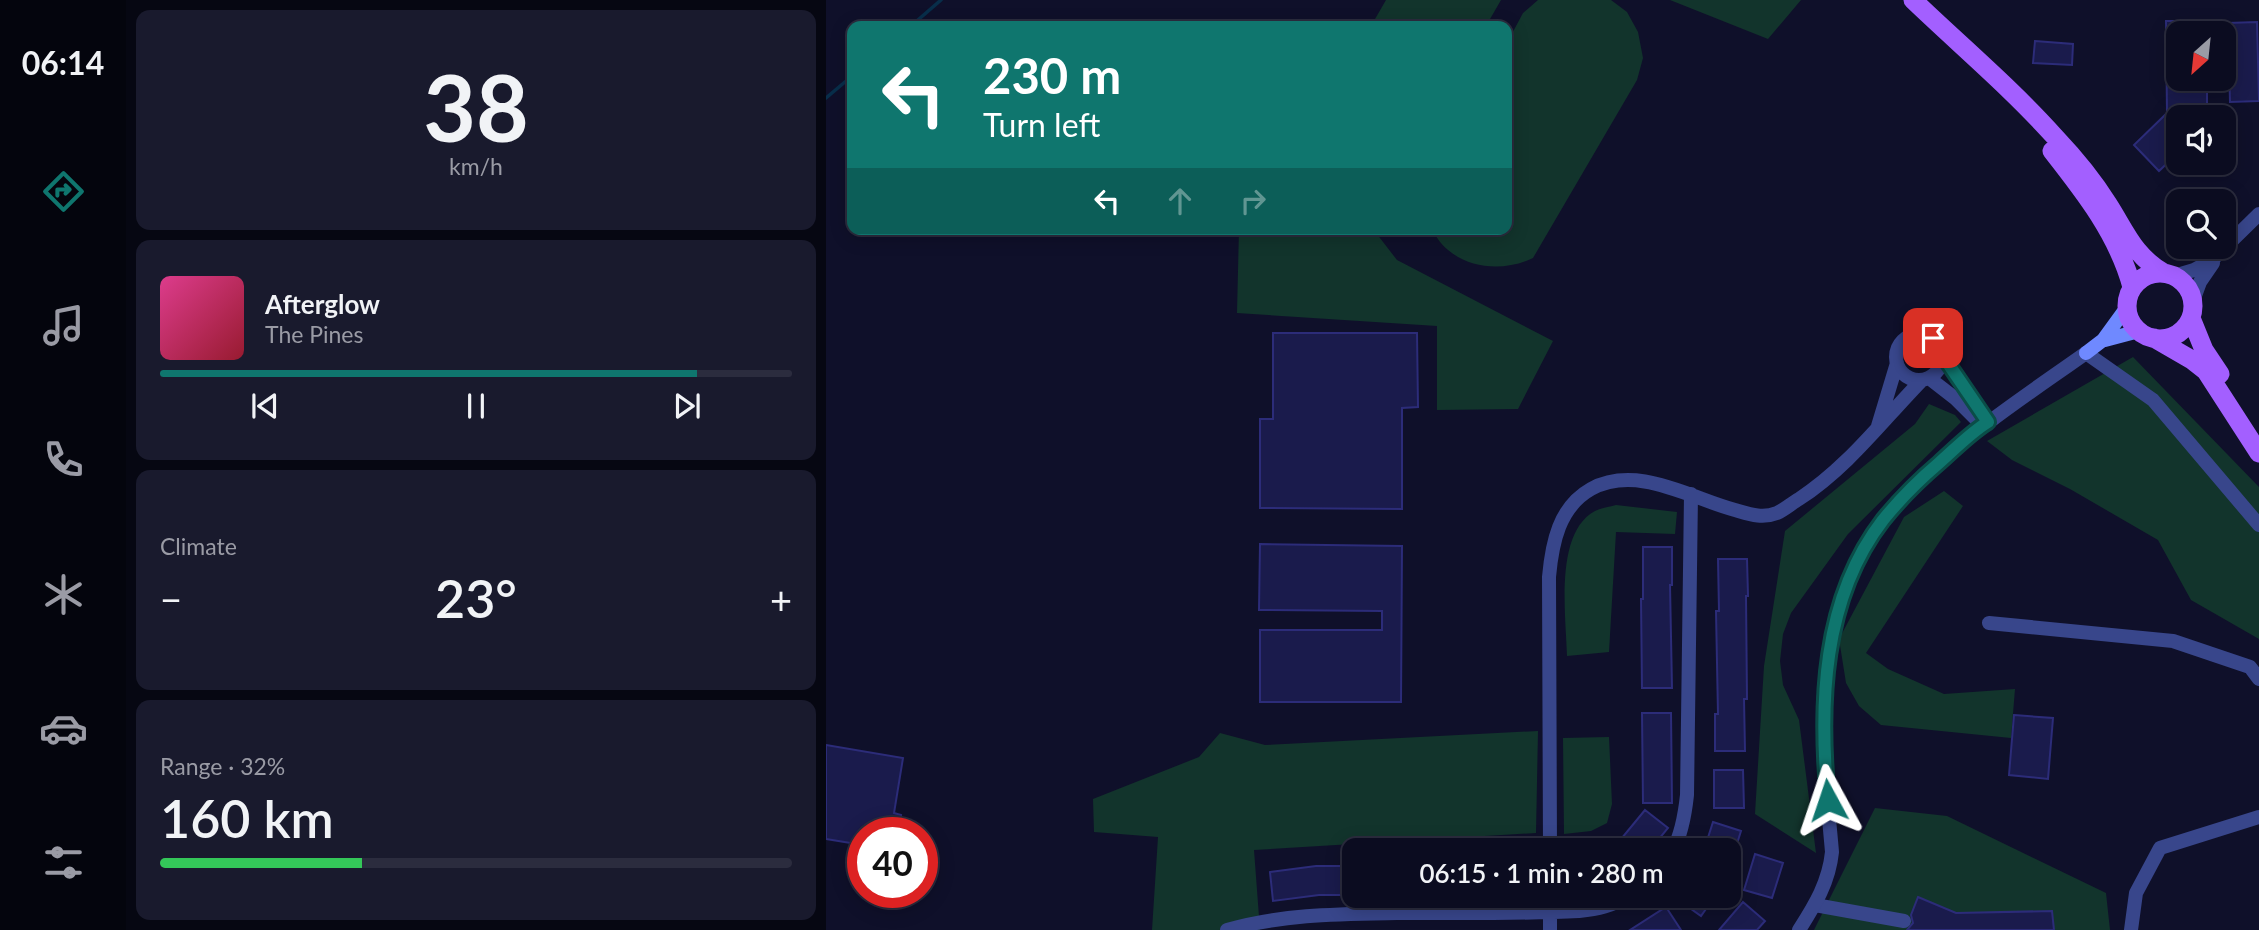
<!DOCTYPE html>
<html lang="en">
<head>
<meta charset="utf-8">
<style>
	:root { --surface:#0b0c20; --page:#191a2d; --text:#f1f3f6; --muted:#9a9ba5; --line:#2b2c3e; --accent:#0f766e }
	body { margin:0; font-family:Lato,sans-serif; background:var(--page); color:var(--text); height:100vh; display:flex; flex-direction:column; font-size:26px; white-space:nowrap }
	* { box-sizing:border-box; margin:0 }
	p { font-size:23px; color:var(--muted) }
	.icon { flex:none; width:38px; height:38px; fill:none; stroke:currentColor; stroke-width:2; stroke-linecap:round; stroke-linejoin:round }
	.map { position:relative; flex:1; overflow:hidden }
	.side { display:flex; flex-direction:column; gap:10px; padding:10px; background:#060712; width:700px }
	.side>* { flex:none }
	.banner { position:absolute; left:21px; top:21px; width:665px; height:214px; border-radius:14px; box-shadow:0 4px 18px #0003,0 0 0 2px var(--line); background:#0f766e; color:#fff; overflow:hidden }
	.needle { width:46px; rotate:207deg }
	.buttons { position:absolute; left:1340px; top:21px; display:grid; gap:14px }
	.buttons a { display:grid; place-items:center; width:70px; height:70px; border-radius:14px; background:var(--surface); box-shadow:0 4px 18px #0003,0 0 0 2px var(--line); font-size:35px }
	.speed { position:absolute; left:21px; top:817px; display:flex; gap:14px; font-size:35px; font-weight:700; text-align:center }
	.speed>* { display:grid; place-content:center; width:91px; height:91px; border-radius:50%; background:var(--surface); box-shadow:0 4px 18px #0003,0 0 0 2px var(--line); line-height:1 }
	.speed .limit { border:10px solid #d22; background:#fff; color:#111 }
	.pin { position:absolute; display:grid; place-items:center; width:60px; height:60px; color:#fff; margin:-30px; border-radius:14px; box-shadow:0 4px 10px #0006 }
	.me { position:absolute; width:77px; margin:-38px; rotate:355deg; stroke-linejoin:round; filter:drop-shadow(0 0 5px #0008) }
	.turn { display:flex; align-items:center; gap:24px; height:147px; padding:0 21px; font-size:32px }
	.turn .icon { width:91px; height:91px; stroke-width:2.5 }
	.turn b { display:block; font-size:49px; line-height:60px }
	.lanes { display:flex; align-items:center; height:66px; padding:0 21px; background:#0003; justify-content:center; gap:35px; direction:ltr }
	.lanes .off { opacity:.35 }
	.big { font-size:52px; font-weight:600; line-height:1.1 }
	.side .card { flex:1; display:flex; flex-direction:column; justify-content:center; gap:10px; min-width:0; padding:0 24px; border-radius:14px; background:var(--page) }
	.side .dial { align-items:center; gap:0 }
	.dial b { font-size:91px; line-height:1 }
	.song { display:flex; align-items:center; gap:21px }
	.cover { width:84px; height:84px; border-radius:10px; background:linear-gradient(135deg,hsl(330 70% 55%),hsl(350 70% 35%)) }
	.played { height:7px; border-radius:4px; background:linear-gradient(90deg,var(--accent) 85%,var(--line) 85%) }
	.keys { display:flex; justify-content:space-around; direction:ltr }
	.heat { display:flex; justify-content:space-between; align-items:center; font-size:38px; direction:ltr }
	.charge { height:10px; border-radius:5px; background:linear-gradient(90deg,#34c759 32%,var(--line) 0) }
	.trip { position:absolute; left:516px; top:838px; width:399px; height:70px; border-radius:14px; background:var(--surface); box-shadow:0 4px 18px #0003,0 0 0 2px var(--line); font-weight:600; line-height:70px; text-align:center }
	main { display:flex; flex:1; min-height:0 }
	.menu { display:flex; flex-direction:column; width:126px; justify-content:space-around; align-items:center; background:#04050d; color:var(--muted) }
	.menu .icon { width:49px; height:49px }
	.menu .on { color:var(--accent) }
	.menu b { font-size:32px; color:var(--text) }
	.map>svg:first-child { display:block }
	.green { fill:#12342c }
	.lines { fill:none; stroke-linecap:round; stroke-linejoin:round }
	.stream { stroke:#082e4a; stroke-width:3.5 }
	.building { fill:#1a1b4c; stroke:#2c2c79; stroke-width:2 }
	.minor { stroke:#38468b; stroke-width:14 }
	.tertiary { stroke:#38468b; stroke-width:14 }
	.secondary { stroke:#6f89ff; stroke-width:14 }
	.primary { stroke:#a35fff; stroke-width:19 }
	.route-casing { stroke:#0a4d48; stroke-width:18 }
	.route { stroke:#0f766e; stroke-width:12 }
</style>
</head>
<body>
<main>
<nav class="menu">
<b>06:14</b>
<svg class="icon on" aria-label="directions" viewBox="0 0 24 24"><path d="M12 3l9 9-9 9-9-9zM9 14v-3h6M13 9l2 2-2 2"/></svg>
<svg class="icon" aria-label="music" viewBox="0 0 24 24"><path d="M9 18V5l10-2v13"/><circle cx="6" cy="18" r="3"/><circle cx="16" cy="16" r="3"/></svg>
<svg class="icon" aria-label="phone" viewBox="0 0 24 24"><path d="M5 4h4l2 5-3 2q2 4 5 5l2-3 5 2v4C11 20 4 13 5 4z"/></svg>
<svg class="icon" aria-label="climate" viewBox="0 0 24 24"><path d="M12 3v18M4 7l16 10M4 17L20 7"/></svg>
<svg class="icon" aria-label="car" viewBox="0 0 24 24"><path d="M5 17H2v-5l4-1 3-4h7l3 4 3 1v5h-3M9 17h6M6 11h13"/><circle cx="7" cy="17" r="2"/><circle cx="17" cy="17" r="2"/></svg>
<svg class="icon" aria-label="filters" viewBox="0 0 24 24"><path d="M4 7h16M4 17h16"/><circle cx="9" cy="7" r="2"/><circle cx="15" cy="17" r="2"/></svg>
</nav>
<section class="side">
<div class="card dial"><b>38</b><p>km/h</p></div>
<div class="card">
<div class="song"><i class="cover"></i><div><b>Afterglow</b><p>The Pines</p></div></div>
<div class="played"></div>
<div class="keys"><svg class="icon" aria-label="previous" viewBox="0 0 24 24"><path d="M18 5L8 12l10 7zM5 5v14"/></svg><svg class="icon" aria-label="pause" viewBox="0 0 24 24"><path d="M8 5v14M16 5v14"/></svg><svg class="icon" aria-label="next" viewBox="0 0 24 24"><path d="M6 5l10 7-10 7zM19 5v14"/></svg></div>
</div>
<div class="card"><p>Climate</p>
<div class="heat"><a>−</a><b class="big">23°</b><a>+</a></div>
</div>
<div class="card"><p>Range · 32%</p><b class="big">160 km</b><div class="charge"></div></div>
</section>
<div class="map">
<svg width="1433" height="930" viewBox="0 0 1433 930">
	<rect width="100%" height="100%" fill="#0f102a"/>
	<!-- green -->
	<path class="green" d="M560,0H675L660,26H545Z
		M712,0H785L801,12L812,32L817,58L811,80L707,258C672,275 624,267 606,229H681V43L697,13Z
		M844,0H975L942,39Z
		M413,229H547L571,260L727,341L692,409L611,410V326L411,313Z
		M1307,357L1433,487V639L1365,600L1332,540L1244,489L1186,460L1161,441Z
		M1103,404L1129,415L1135,422L1022,534L965,613L957,634L954,661L957,685L973,720L990,853L929,814L938,666L959,531L1089,424Z
		M1118,491L1137,506L1040,653L1062,669L1118,694L1189,689L1185,738L1055,725L1033,706L1020,683L1013,639L1078,517Z
		M790,505L851,512L849,534L790,532L783,652L741,656C740,616 728,533 769,511C775,508 783,507 790,505Z
		M712,731L710,833L428,850L434,930H326L332,837L268,832L267,799L373,757L394,733L439,745Z
		M783,737L786,804L781,823L765,831L738,834L737,738Z
		M1049,808L1121,816L1280,893L1284,930H988Z"/>
	<g class="lines">
		<!-- stream -->
		<path class="stream" d="M85,26L115,0
			M0,98L26,76"/>
	</g>
	<!-- building -->
	<path class="building" d="M1340,21H1380V33H1353V79H1381V117H1353V152L1333,171L1308,145L1341,113Z
		M1431,22L1433,101L1404,102L1402,23Z
		M1209,41L1247,44L1246,65L1207,63Z
		M447,333H591L592,407L576,408V509L434,508V419H447Z
		M434,544L576,546L575,702H434V630H556V611L433,610Z
		M817,547H846V585H844L846,688H816L815,599H817Z
		M892,559H921L922,596H920L921,699H918L919,751H889V714H892L890,611H893Z
		M816,713H845L846,803H817Z
		M1188,715L1227,718L1222,779L1183,775Z
		M0,745L77,758L68,813L75,815L72,833H37V845L0,839Z
		M888,770H917L918,808H888Z
		M819,810L842,828L824,850H786Z
		M887,822L915,831L909,850H878Z
		M929,854L957,863L946,898L918,890Z
		M490,866H528V895H493L447,901L444,872Z
		M847,896H889L875,916Z
		M1092,897L1130,913L1226,911L1228,930H1081L1087,923L1085,915Z
		M917,902L939,921L931,930H893Z
		M840,907L855,930H804Z"/>
	<g class="lines">
		<!-- minor -->
		<path class="minor" d="M1070 357a23 23 0 1 1 46 0a23 23 0 1 1-46 0Z
			M1260,353L1327,400L1433,525
			M1117,356L1162,422
			M1103,378L1130,399L1152,421
			M1052,426L1071,363
			M1163,623L1347,641L1424,667L1433,679
			M724,850L723,577C726,543 733,507 765,489C811,464 864,498 909,510C923,514 936,519 951,513C958,510 966,503 973,499C1022,467 1056,421 1096,380
			M847,850C856,833 859,814 861,795L865,494
			M724,896V930
			M989,905L1078,921
			M401,930C457,914 513,914 571,913C632,913 693,914 753,911C771,909 787,906 802,896
			M1305,930L1310,893L1334,848L1433,817"/>
		<!-- tertiary -->
		<path class="tertiary" d="M1348,276L1368,270L1385,261L1433,214
			M1367,301L1374,282L1387,263
			M973,930C989,905 1003,882 1006,852C1002,805 996,757 997,709C997,695 1000,680 1002,666C1009,614 1025,566 1055,523C1067,505 1084,490 1099,476C1148,429 1205,392 1260,353"/>
		<!-- secondary -->
		<path class="secondary" d="M1279,340L1313,331
			M1260,353L1277,340L1301,307"/>
		<!-- primary -->
		<path class="primary" d="M1087,0C1135,46 1185,88 1229,137C1248,157 1267,180 1282,204C1300,232 1308,256 1338,273
			M1226,151C1259,193 1292,235 1306,287
			M1301 306a33 33 0 1 1 66 0a33 33 0 1 1-66 0Z
			M1365,318L1378,350L1394,374
			M1328,338L1366,360L1380,371L1433,453"/>
	</g>
	<g class="lines">
		<!-- route casing -->
		<g class="route-casing">
			<path id="route" d="M1002,800C993,705 996,599 1057,520C1074,499 1093,480 1113,463C1129,449 1144,433 1162,422L1117,356L1112,342L1107,338"/>
		</g>
		<!-- route -->
		<use href="#route" class="route"/>
	</g>
</svg>
<div class="buttons">
<a><svg class="needle" viewBox="-14 -14 28 28"><path d="M0-13l5 13h-10z" fill="#e53935"/><path d="M0 13l5-13h-10z" fill="#9a9ba5"/></svg></a>
<a><svg class="icon" aria-label="sound" viewBox="0 0 24 24"><path d="M4 9h4l5-4v14l-5-4H4zM17 9q2 3 0 6"/></svg></a>
<a><svg class="icon" aria-label="search" viewBox="0 0 24 24"><circle cx="10" cy="10" r="6"/><path d="M15 15l6 6"/></svg></a>
</div>
<div class="speed"><div class="limit">40</div></div>
<div class="pin" style="left:1107px;top:338px;background:#d93025"><svg class="icon" aria-label="arrive" viewBox="0 0 24 24"><path d="M6 21V4h12l-3 4 3 4H6"/></svg></div>
<svg class="me" style="left:1002px;top:800px" viewBox="-20 -20 40 40"><path d="M0-17L14 15 0 8-14 15z" fill="#0f766e" stroke="#fff" stroke-width="4"/></svg>
<div class="trip">06:15 · 1 min · 280 m</div>
<div class="banner">
<div class="turn"><svg class="icon" aria-label="left" viewBox="0 0 24 24"><path d="M17 20v-9H6M10 6l-5 5 5 5"/></svg><div><b>230 m</b>Turn left</div></div>
<div class="lanes"><svg class="icon" aria-label="left" viewBox="0 0 24 24"><path d="M17 20v-9H6M10 6l-5 5 5 5"/></svg><svg class="icon off" aria-label="ahead" viewBox="0 0 24 24"><path d="M12 20V5M6 11l6-6 6 6"/></svg><svg class="icon off" aria-label="right" viewBox="0 0 24 24"><path d="M7 20v-9h11M14 6l5 5-5 5"/></svg></div>
</div>
</div>
</main>
</body>
</html>
